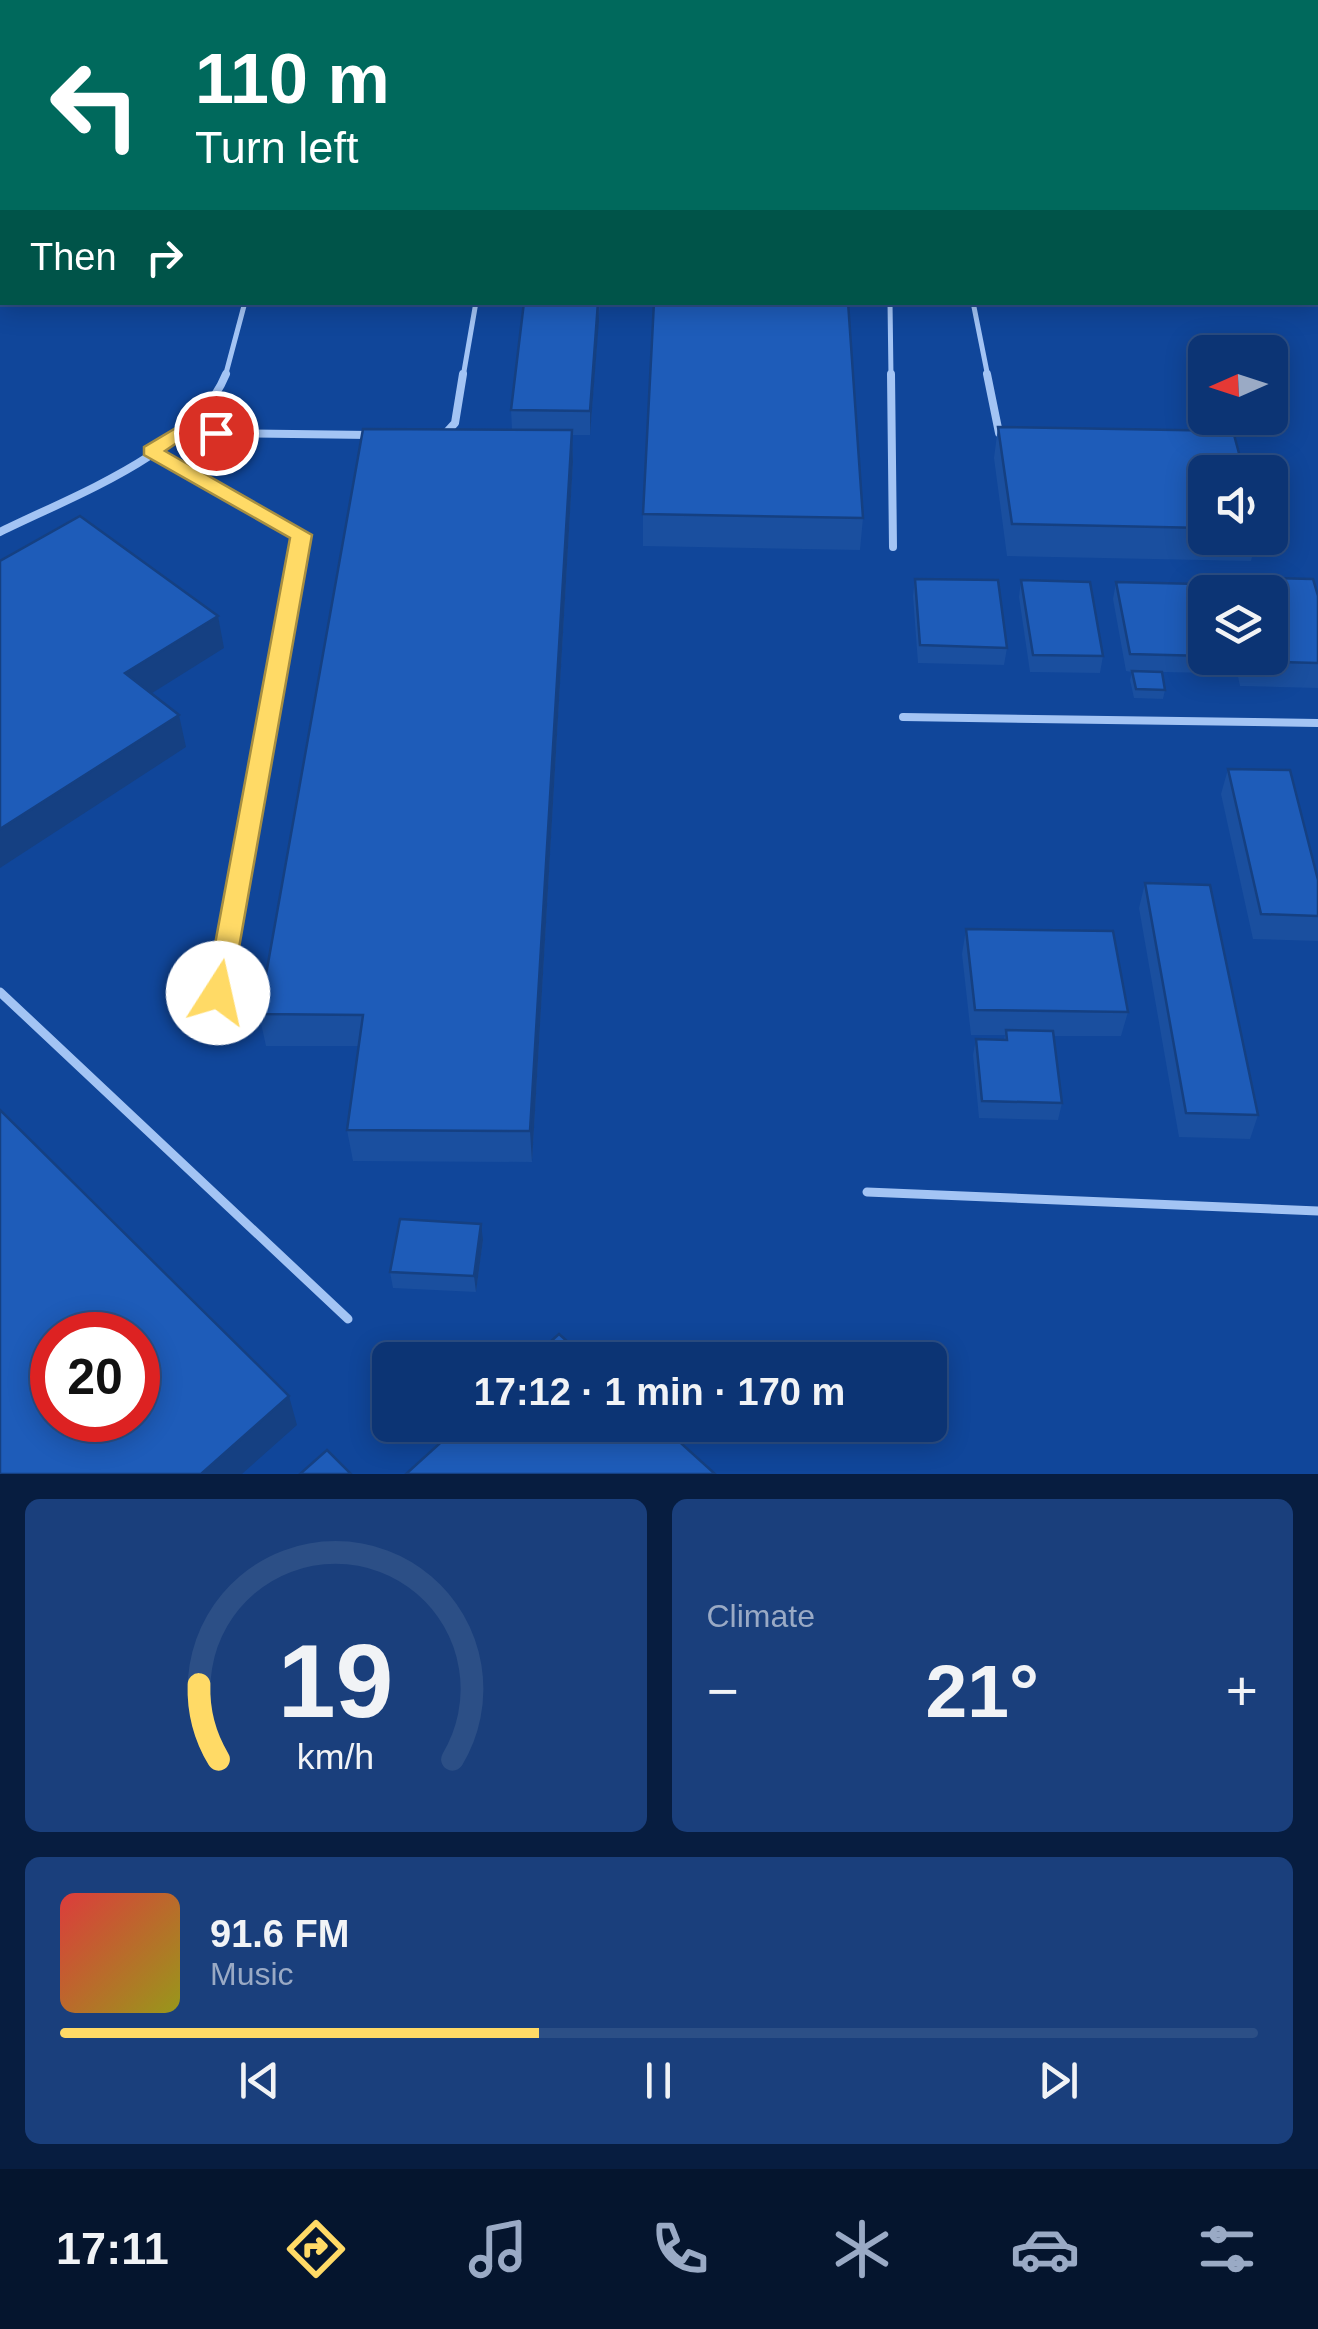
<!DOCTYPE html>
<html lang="en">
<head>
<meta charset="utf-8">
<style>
	:root { --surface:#0c3474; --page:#1a3f7c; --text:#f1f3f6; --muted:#9aaac5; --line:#2c4f86; --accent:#ffda66 }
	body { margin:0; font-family:Helvetica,sans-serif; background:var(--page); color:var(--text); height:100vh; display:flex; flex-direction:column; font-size:38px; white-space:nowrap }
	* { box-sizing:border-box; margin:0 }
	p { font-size:32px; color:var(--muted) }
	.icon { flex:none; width:55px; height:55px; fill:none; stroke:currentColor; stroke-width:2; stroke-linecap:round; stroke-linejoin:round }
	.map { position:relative; height:1474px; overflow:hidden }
	.side { display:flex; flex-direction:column; gap:25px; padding:25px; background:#071d40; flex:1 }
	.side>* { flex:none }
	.hud { position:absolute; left:0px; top:0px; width:1320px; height:305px; box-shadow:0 5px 25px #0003,0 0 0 2px var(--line); background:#00695c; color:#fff; overflow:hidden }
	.needle { width:65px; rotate:267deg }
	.fabs { position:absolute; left:1188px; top:335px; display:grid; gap:20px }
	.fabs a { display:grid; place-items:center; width:100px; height:100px; border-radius:15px; background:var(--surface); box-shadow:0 5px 25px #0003,0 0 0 2px var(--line); font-size:50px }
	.speed { position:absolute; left:30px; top:1312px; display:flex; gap:20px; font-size:50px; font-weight:700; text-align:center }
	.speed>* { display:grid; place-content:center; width:130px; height:130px; border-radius:50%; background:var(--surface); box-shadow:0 5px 25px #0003,0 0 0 2px var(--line); line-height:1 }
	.speed .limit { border:15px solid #d22; background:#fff; color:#111 }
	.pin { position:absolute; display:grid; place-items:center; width:85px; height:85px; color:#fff; margin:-42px; border:5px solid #fff; border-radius:50%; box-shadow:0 2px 10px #0007 }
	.me { position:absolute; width:110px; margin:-55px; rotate:10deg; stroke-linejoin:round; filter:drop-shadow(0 0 8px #0008) }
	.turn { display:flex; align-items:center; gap:35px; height:210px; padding:0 30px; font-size:45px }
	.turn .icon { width:130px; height:130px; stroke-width:2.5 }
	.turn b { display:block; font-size:70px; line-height:85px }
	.then { display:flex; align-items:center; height:95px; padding:0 30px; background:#0003; gap:20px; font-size:38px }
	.big { font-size:75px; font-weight:700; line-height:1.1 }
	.side .widget { flex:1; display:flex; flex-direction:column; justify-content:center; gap:15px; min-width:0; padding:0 35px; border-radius:15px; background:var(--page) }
	.side .dial { align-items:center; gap:0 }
	.dial svg { height:260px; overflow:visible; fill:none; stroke:var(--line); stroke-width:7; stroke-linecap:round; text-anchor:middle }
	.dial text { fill:var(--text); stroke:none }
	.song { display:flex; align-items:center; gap:30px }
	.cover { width:120px; height:120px; border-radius:15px; background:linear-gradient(135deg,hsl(0 70% 55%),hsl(60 70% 35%)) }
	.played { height:10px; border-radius:5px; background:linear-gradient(90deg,var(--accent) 40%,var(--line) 40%) }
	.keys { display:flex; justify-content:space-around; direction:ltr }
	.heat { display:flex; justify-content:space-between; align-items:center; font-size:55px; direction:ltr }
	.side .tiles { flex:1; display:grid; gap:25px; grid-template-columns:1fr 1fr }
	.widget:last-child { grid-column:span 2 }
	.trip { position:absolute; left:372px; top:1342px; width:575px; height:100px; border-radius:15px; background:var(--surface); box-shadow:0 5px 25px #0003,0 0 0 2px var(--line); font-weight:700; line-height:100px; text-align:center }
	.tab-bar { display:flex; height:160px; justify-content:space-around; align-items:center; background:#05152e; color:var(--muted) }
	.tab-bar .icon { width:70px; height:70px }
	.tab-bar .current { color:var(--accent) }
	.tab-bar b { font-size:45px; color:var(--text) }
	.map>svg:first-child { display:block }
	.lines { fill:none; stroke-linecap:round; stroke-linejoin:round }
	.lane-far2 { stroke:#a3c4f4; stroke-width:5 }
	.lane-far1 { stroke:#a3c4f4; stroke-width:8 }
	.lane { stroke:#a3c4f4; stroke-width:9 }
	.secondary { fill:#d3e3fd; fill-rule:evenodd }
	.wall { fill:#1a4f9f }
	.shaded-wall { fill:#154082 }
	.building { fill:#1e5cb9; stroke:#154082; stroke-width:2.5; fill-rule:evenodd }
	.route { fill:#ffda66; stroke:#a68e42; stroke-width:2.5 }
</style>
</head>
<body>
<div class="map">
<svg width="1318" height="1474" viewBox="0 0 1318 1474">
	<rect width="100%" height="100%" fill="#10469a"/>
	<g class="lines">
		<!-- lane-far2 -->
		<path class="lane-far2" d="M890,302L891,377
			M973,302L988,377
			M225,377L245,302
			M463,377L476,302"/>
		<!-- lane-far1 -->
		<path class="lane-far1" d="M891,374L893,547
			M987,374L999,433
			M191,425L216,433L370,435
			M444,435L455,423L463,374
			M151,451L301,535L243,858
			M0,532C72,496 194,453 226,374
			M903,717L1318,723"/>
		<!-- lane -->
		<path class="lane" d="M0,992L348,1319
			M219,993L244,855
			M867,1192L1318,1211"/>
		<!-- secondary -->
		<path class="secondary" d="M1301,0H1313L1314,2H1302Z"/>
	</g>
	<!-- wall -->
	<path class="wall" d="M902,0H979V2H903Z
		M524,302H600L590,435H572L573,462L532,1162L353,1161L347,1130L358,1046H266L259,1014L512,430L511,410Z
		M998,427L1205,472V538H1257L1251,561L1007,556L994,458Z
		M643,514L863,518L860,550L643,546Z
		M1227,577L1318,596V688L1240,686L1234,658H1270V592H1223Z
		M915,579L1007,648L1004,665L918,663L913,596Z
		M1021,580L1103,656L1100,673L1030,672L1019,597Z
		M1116,582L1205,607V658H1216L1212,673L1162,672L1165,690L1163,699L1134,698L1130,680L1132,672L1126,671L1113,599Z
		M1228,769L1318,880V941L1253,939L1221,794Z
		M1145,883L1258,1115L1250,1139L1179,1137L1139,908Z
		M966,929L1128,1012L1121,1036H1053L1062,1103L1058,1120L979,1118L973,1055L976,1039L1004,1040L1005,1035H971L962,954Z
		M483,1240L476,1292L393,1288L390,1272Z"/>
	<!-- shaded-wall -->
	<path class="shaded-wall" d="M598,302L599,321L590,435V411Z
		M572,430L573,462L532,1162L530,1131Z
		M218,616L224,648L133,705L125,673Z
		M179,715L186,747L0,868V829Z
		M481,1224L483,1240L476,1292L474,1276Z
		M289,1396L297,1425L242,1474H201Z"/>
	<!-- building -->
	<path class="building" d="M713,0H853L854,2H713Z
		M1045,0H1265L1266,2H1045Z
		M524,302H598L590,411L511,410Z
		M654,302H848L863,518L643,514Z
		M998,427L1233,431L1244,472H1205V528L1012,524Z
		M363,429L572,430L530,1131L347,1130L363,1015L259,1014Z
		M80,516L218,616L125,673L179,715L0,829V561Z
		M1227,577L1313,579L1318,596V663L1247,661V658H1270V592H1231Z
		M915,579L998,580L1007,648L920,645Z
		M1021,580L1090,582L1103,656L1033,655Z
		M1116,582L1199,584L1205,607V656L1130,654Z
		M1132,671L1162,672L1165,690L1136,689Z
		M1228,769L1290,770L1318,880V916L1261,914Z
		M1145,883L1210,885L1258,1115L1186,1113Z
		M966,929L1113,931L1128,1012L975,1010Z
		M1006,1030L1053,1031L1062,1103L982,1101L976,1039L1007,1040Z
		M0,1110L289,1396L201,1474H0ZM52,1335H138V1420H52Z
		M400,1219L481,1224L474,1276L390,1272Z
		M559,1334L588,1360H530Z
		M460,1425H661L715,1474H406Z
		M327,1450L351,1474H300Z"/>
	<!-- route -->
	<path class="route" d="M191,419L226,433L216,439L193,432L165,451L312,535L231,993L218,1003L206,993L290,538L144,455V447Z"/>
</svg>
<div class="fabs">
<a><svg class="needle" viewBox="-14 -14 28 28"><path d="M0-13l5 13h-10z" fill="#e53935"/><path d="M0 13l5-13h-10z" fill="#9aaac5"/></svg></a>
<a><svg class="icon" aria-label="sound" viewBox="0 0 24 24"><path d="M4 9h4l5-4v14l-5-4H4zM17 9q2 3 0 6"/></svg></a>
<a><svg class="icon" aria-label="layers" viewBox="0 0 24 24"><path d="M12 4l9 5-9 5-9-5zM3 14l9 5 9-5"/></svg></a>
</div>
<div class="speed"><div class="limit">20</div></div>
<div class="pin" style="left:216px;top:433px;background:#d93025"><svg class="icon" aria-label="arrive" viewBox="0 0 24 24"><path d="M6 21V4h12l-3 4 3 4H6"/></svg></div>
<svg class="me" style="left:218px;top:993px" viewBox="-20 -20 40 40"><circle r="19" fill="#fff"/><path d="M0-13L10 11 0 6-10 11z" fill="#ffda66"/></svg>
<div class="trip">17:12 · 1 min · 170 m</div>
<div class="hud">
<div class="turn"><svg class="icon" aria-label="left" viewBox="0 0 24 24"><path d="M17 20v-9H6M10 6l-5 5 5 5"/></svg><div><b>110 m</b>Turn left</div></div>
<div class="then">Then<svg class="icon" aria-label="right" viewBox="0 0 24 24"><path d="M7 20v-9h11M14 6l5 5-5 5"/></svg></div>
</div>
</div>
<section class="side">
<div class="tiles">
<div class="widget dial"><svg viewBox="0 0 100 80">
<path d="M14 69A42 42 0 1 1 86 69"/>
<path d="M14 69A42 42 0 0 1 8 46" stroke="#ffda66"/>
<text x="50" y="56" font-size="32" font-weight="700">19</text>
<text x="50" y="72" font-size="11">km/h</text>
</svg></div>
<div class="widget"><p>Climate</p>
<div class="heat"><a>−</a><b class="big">21°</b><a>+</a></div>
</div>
<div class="widget">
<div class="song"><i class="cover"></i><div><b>91.6 FM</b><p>Music</p></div></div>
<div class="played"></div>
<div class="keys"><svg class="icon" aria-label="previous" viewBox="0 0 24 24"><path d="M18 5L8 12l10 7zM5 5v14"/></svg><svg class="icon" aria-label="pause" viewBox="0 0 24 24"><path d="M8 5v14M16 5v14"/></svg><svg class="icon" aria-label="next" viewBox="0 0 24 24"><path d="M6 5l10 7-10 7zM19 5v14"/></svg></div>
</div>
</div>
</section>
<nav class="tab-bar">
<b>17:11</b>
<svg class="icon current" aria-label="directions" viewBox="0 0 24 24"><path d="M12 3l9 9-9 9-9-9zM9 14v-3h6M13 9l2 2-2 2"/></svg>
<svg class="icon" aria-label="music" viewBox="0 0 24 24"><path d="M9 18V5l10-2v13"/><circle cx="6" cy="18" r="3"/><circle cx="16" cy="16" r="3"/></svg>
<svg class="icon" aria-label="phone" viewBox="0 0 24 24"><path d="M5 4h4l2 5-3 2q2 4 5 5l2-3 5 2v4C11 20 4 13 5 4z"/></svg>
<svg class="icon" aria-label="climate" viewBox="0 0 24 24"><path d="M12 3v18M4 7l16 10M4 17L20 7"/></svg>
<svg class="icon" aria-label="car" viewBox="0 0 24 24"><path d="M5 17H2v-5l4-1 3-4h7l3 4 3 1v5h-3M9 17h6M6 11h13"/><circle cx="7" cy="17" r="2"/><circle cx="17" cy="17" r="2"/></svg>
<svg class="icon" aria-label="filters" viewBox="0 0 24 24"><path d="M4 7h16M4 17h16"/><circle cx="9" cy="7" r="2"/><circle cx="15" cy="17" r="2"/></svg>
</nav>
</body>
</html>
